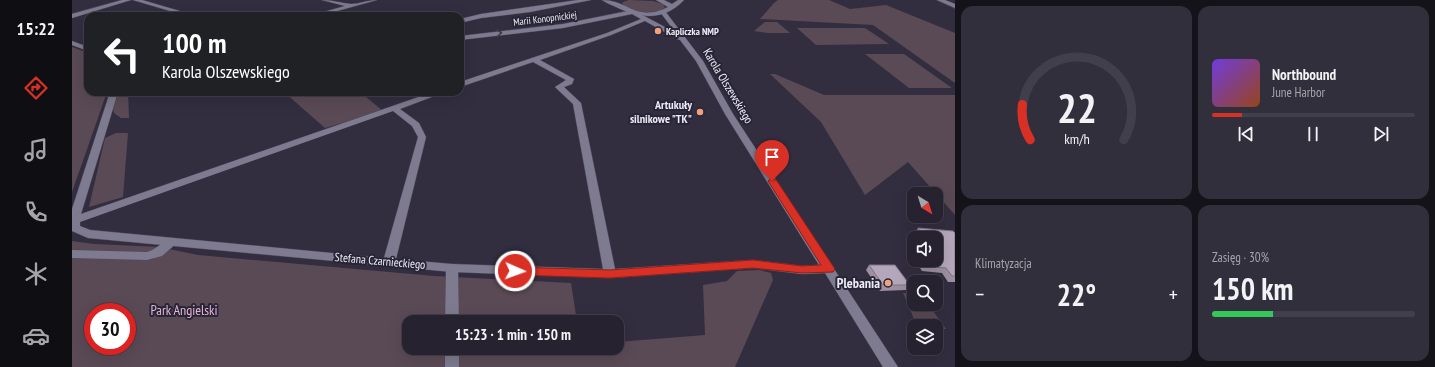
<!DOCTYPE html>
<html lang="pl">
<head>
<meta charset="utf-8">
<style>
	:root { --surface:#262230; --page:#322f3c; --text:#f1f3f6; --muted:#a4a4ab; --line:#423f4c; --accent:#d93025 }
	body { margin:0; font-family:"PT Sans Narrow",sans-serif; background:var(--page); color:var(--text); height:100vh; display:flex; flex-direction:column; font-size:15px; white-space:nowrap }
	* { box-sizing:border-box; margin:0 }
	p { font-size:13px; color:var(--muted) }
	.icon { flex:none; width:22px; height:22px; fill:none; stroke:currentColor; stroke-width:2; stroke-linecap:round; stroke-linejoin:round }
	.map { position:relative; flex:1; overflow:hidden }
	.details { display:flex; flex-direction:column; gap:6px; padding:6px; background:#15131a; width:480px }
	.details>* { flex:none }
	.banner { position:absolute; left:12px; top:12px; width:380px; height:84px; border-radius:12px; box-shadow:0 4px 16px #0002,0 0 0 1px var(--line); background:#202124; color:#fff; overflow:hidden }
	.needle { width:26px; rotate:142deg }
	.buttons { position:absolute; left:835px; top:187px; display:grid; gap:8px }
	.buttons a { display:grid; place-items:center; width:36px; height:36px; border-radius:8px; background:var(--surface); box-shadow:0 4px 16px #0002,0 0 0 1px var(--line); font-size:20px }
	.speed { position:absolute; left:12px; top:303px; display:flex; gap:8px; font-size:20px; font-weight:700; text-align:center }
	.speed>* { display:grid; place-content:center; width:52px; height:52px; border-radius:50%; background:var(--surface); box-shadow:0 4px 16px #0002,0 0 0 1px var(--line); line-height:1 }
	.speed .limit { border:6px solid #d22; background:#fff; color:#111 }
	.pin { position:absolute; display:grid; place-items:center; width:34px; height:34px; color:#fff; margin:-41px -17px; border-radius:50% 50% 50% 0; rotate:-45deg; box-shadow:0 0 4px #0007 }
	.pin .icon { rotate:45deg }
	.me { position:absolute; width:44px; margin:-22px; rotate:92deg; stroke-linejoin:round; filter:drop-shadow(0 0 3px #0008) }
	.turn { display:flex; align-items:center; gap:14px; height:84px; padding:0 12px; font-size:18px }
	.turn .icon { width:52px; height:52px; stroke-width:2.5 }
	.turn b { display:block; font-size:28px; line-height:34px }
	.big { font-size:30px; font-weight:600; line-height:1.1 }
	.details .tile { flex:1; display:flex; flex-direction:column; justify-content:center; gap:6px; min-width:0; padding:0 14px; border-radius:12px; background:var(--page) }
	.details .dial { align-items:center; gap:0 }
	.dial svg { height:104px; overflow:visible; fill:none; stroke:var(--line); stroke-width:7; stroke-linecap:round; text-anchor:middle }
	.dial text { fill:var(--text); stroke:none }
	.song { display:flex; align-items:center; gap:12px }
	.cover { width:48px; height:48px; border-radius:6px; background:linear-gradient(135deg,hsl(260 70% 55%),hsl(20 70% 35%)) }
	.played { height:4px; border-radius:2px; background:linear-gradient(90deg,var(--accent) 15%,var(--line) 15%) }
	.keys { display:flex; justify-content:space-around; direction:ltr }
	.heat { display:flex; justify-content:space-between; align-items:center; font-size:22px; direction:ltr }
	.charge { height:6px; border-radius:3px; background:linear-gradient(90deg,#34c759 30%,var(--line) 0) }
	.details .tiles { flex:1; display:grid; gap:6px; grid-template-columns:repeat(2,1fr) }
	.trip { position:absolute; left:330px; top:315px; width:222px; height:40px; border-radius:12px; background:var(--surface); box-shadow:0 4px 16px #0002,0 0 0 1px var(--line); font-weight:600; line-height:40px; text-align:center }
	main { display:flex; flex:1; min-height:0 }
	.tabs { display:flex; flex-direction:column; width:72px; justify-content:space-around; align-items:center; background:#0f0e13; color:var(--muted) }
	.tabs .icon { width:28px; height:28px }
	.tabs .on { color:var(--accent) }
	.tabs b { font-size:18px; color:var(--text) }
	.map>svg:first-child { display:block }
	.green { fill:#5a4a55; fill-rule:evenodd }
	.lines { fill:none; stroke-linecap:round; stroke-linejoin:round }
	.pedestrian-casing { stroke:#4d4959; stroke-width:1 }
	.minor-casing { stroke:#4d4959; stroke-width:1 }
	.tertiary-casing { stroke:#4d4959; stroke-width:1 }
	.pedestrian { fill:#7e7a8f; fill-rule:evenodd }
	.minor { fill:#7e7a8f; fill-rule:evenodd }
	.tertiary { fill:#7e7a8f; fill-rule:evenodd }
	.wall { fill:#9c90a1 }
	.building { fill:#b5a7bb; stroke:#7f7583 }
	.oneway { stroke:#3e3a4c }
	.route { fill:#d93025; stroke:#8d1f18 }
	.poi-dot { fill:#f2a17e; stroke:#282536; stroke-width:1.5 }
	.labels { text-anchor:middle; stroke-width:4; stroke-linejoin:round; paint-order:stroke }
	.far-street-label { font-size:10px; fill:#edebf7; stroke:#282536 }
	.far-poi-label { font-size:10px; font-weight:bold; fill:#edebf7; stroke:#282536; text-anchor:start }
	.street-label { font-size:12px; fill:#edebf7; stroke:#282536 }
	.poi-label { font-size:12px; font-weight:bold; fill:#edebf7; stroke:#282536; text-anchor:end }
	.near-poi-label { font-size:14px; font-weight:bold; fill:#edebf7; stroke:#282536; text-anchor:end }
	.near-park-label { font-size:14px; fill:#e4b5d6; stroke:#282536 }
</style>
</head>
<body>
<main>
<nav class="tabs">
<b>15:22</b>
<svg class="icon on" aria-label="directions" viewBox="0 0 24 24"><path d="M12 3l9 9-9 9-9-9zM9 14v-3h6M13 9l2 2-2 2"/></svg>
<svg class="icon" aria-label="music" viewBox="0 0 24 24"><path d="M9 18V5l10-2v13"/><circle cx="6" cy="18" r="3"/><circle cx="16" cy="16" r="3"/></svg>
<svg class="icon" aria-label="phone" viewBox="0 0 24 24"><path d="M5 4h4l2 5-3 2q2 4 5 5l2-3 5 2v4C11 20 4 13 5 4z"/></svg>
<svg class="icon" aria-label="climate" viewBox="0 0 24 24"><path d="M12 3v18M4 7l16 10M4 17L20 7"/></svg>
<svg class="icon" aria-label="car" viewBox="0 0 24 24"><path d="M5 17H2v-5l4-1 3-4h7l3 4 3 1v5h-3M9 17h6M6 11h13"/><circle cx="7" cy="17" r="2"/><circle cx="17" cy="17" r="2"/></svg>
</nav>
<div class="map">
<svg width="883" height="367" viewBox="0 0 883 367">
	<rect width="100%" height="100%" fill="#322e40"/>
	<!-- green -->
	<path class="green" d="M557,0L581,1L591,4L593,7C583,18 560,11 550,4L551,2Z
		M706,0H757L778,9L814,5L883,33V83L801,25L688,19L702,3Z
		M693,22H705L718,33H696L682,31Z
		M725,28H793L817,44L744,45Z
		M0,47L16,53V92H35L0,192Z
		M793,54H832L880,88H837Z
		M698,74H703L752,95H883V215L836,162L793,195L749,122Z
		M46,92H56L57,118H49L42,113L41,109Z
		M212,92H288L311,111L253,128Z
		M44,133H56L51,197L17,207L33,138Z
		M0,241L22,244L87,247L126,255L362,276L499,283L505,322H337V348H545V342L633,335L631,285L655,281L665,271L687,270L699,273L701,280L663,367H0ZM21,312H55V346H21Z
		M831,293H842V304H856L874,329H864V326H845Z"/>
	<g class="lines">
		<!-- pedestrian casing -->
		<g class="pedestrian-casing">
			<path id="pedestrian" d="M100,238L104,239L106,242L90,256L75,260L0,258V250L75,252C85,249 91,241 100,238Z
				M380,264L384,265L386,268L387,322H373L374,268L376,265Z
				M373,348H387V367H373Z"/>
		</g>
		<!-- minor casing -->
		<g class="minor-casing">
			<path id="minor" d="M50,0H59L0,18V14Z
				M61,0H70L125,16H115Z
				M250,0C260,0 269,3 279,4C287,4 296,0 305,0L247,16H237L273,6Z
				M506,0H519L458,12L409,18L388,23V19L409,14Z
				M865,0H873L883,4V8Z
				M561,10L604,33L588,12L593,11L631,61L661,114L826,367H811L753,273L730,274L681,268L538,278L380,272L16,238L0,231V209L38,92H46L9,214L361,92H373L328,109L347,123L354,137L324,259L380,264L531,269L501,104L483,87L494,80L461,62L388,87V82L535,33L569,19L560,14L491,28L388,40V36L491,24ZM573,21L605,39L608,40L624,61L653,114L747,265L730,266L681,260L543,269L509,103L492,87L500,84L502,79L468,60L539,35ZM321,111L340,126L346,137L312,258L18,230L8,226V222Z
				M0,41L16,47V51L0,45Z"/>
		</g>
		<!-- tertiary casing -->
		<g class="tertiary-casing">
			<path id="tertiary" d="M530,0C557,0 564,23 596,7L584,0H592L600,4L606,0H612C592,21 569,19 544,7C540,5 534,3 530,0Z"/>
		</g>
		<!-- pedestrian -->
		<use href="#pedestrian" class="pedestrian"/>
		<!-- minor -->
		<use href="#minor" class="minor"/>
		<!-- tertiary -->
		<use href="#tertiary" class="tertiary"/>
	</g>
	<!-- wall -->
	<path class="wall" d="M846,228L883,233V282H876L870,273L850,271L843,260H864V238H846L843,233Z
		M797,265L838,285L834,290L808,291L794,270Z"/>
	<!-- building -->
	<path class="building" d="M846,228L881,231L883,233V276H880L874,268L853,266L849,260H864V238H853Z
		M797,265H823L838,285H811Z"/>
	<!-- one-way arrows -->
	<defs><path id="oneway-chevron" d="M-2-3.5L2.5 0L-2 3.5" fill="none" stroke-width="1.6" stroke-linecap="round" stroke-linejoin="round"/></defs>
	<use class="oneway" href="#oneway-chevron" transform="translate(427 33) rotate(-6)"/>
	<!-- route -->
	<path class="route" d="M700,178L705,181L761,266L763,269L761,272L730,273L681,268L538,278L443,275L439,273L438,271L439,268L443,267L538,270L681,260L730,266L749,265L696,181Z"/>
	<!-- markers -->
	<g class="poi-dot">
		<circle cx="586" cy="31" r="4"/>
		<circle cx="628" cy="112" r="4"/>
		<circle cx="816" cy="283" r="4"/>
	</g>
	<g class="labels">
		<!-- far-street labels -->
		<g class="far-street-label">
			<text transform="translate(473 18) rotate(-7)" y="4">Marii Konopnickiej</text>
		</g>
		<!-- far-poi labels -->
		<g class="far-poi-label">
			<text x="594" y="35">Kapliczka NMP</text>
		</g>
		<!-- street labels -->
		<g class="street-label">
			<text transform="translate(656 86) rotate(59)" y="4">Karola Olszewskiego</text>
			<text transform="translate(308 261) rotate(5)" y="4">Stefana Czarnieckiego</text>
		</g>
		<!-- poi labels -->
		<g class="poi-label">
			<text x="620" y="109">Artukuły<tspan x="620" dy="14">silnikowe "TK"</tspan></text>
		</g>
		<!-- near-poi labels -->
		<g class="near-poi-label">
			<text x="808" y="288">Plebania</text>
		</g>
		<!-- near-park labels -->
		<g class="near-park-label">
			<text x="112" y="315">Park Angielski</text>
		</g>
	</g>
</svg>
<div class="buttons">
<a><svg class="needle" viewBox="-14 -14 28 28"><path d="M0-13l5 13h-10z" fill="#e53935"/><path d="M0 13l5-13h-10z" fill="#a4a4ab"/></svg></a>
<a><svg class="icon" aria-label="sound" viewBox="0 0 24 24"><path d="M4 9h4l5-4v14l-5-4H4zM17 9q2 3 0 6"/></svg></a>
<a><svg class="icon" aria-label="search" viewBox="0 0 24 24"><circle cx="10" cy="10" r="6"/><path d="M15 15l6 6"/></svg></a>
<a><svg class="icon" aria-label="layers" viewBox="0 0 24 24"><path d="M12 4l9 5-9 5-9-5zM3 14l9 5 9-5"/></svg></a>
</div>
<div class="speed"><div class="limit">30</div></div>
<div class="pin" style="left:700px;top:181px;background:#d93025"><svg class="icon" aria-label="arrive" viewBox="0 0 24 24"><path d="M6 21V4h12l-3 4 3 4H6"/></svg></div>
<svg class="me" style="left:443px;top:271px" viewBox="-20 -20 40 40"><circle r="17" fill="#d93025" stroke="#fff" stroke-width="3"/><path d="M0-11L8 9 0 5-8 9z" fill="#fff"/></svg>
<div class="trip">15:23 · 1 min · 150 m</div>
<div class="banner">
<div class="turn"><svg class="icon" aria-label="left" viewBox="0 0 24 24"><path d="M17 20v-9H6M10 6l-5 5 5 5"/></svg><div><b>100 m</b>Karola Olszewskiego</div></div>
</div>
</div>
<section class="details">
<div class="tiles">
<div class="tile dial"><svg viewBox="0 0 100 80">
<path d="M14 69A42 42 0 1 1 86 69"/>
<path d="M14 69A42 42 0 0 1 8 42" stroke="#d93025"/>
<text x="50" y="56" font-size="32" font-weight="700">22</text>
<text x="50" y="72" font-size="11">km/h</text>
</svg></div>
<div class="tile">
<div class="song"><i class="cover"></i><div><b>Northbound</b><p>June Harbor</p></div></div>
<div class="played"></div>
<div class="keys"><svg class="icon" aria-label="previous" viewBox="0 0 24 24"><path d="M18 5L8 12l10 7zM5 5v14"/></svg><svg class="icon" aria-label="pause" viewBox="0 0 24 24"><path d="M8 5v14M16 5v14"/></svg><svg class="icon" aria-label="next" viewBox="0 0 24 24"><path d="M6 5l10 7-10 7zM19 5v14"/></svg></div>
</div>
<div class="tile"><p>Klimatyzacja</p>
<div class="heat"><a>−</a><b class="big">22°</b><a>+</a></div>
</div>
<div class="tile"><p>Zasięg · 30%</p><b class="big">150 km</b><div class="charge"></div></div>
</div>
</section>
</main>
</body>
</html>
